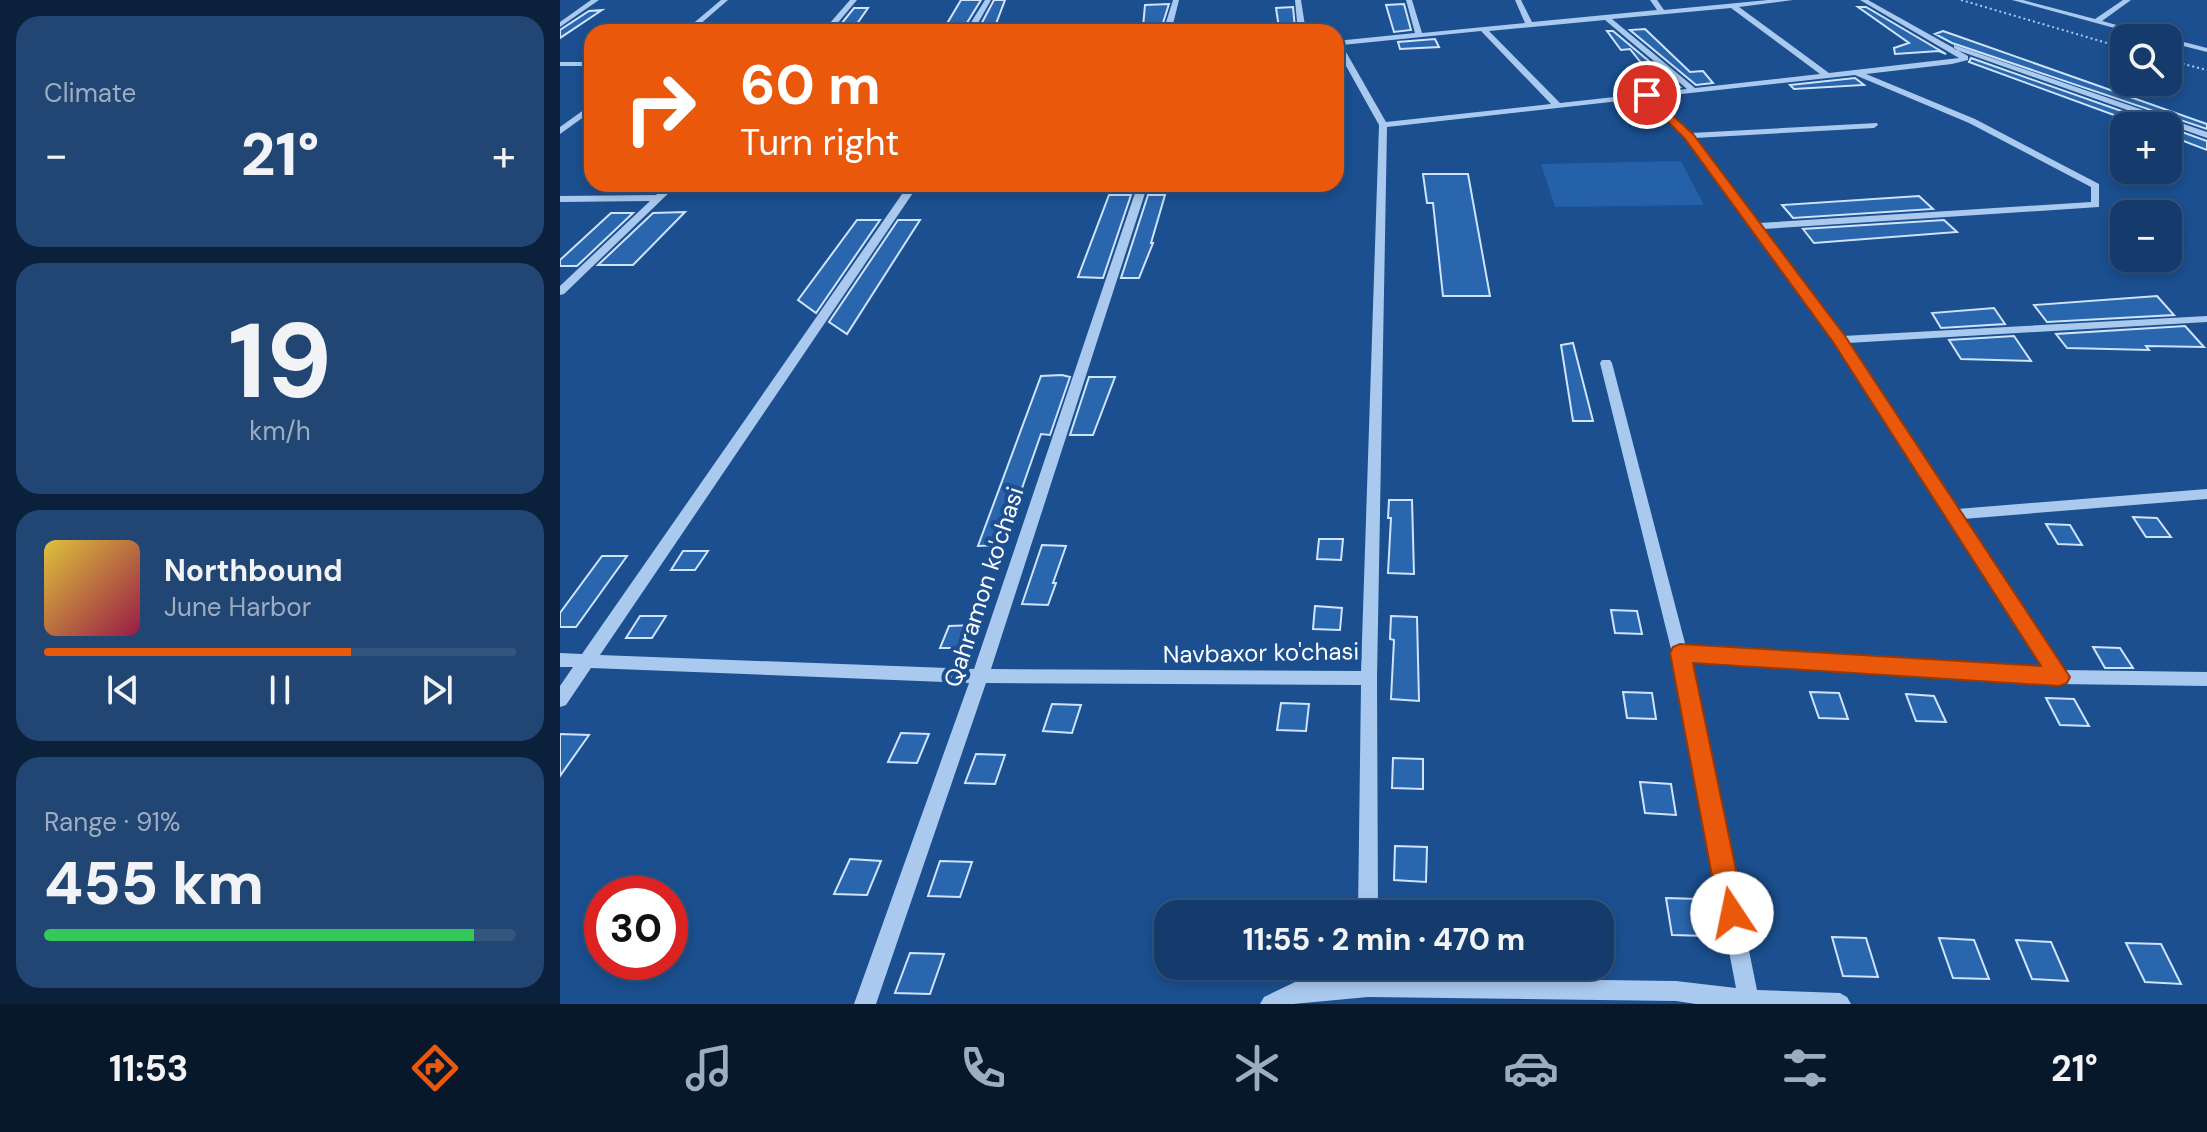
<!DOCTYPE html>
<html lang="en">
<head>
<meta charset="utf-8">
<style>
	:root { --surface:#143b6b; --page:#214673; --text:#f1f3f6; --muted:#9dadc1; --line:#33557e; --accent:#ea580c }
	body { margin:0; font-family:"DM Sans",sans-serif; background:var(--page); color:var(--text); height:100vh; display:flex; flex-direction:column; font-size:30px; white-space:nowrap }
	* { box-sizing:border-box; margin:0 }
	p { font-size:26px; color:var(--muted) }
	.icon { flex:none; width:44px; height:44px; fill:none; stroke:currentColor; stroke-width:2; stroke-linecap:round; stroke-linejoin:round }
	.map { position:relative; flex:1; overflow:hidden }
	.panel { display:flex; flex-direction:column; gap:16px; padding:16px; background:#0b203b; width:560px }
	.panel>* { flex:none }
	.guide { position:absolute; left:24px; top:24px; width:760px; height:168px; border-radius:24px; box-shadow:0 4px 12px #0003,0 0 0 2px var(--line); background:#ea580c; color:#fff; overflow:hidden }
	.buttons { position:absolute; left:1550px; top:24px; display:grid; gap:16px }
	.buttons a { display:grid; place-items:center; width:72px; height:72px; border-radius:16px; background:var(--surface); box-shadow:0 4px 12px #0003,0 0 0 2px var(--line); font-size:40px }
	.speed { position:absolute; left:24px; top:876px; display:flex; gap:16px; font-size:40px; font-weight:700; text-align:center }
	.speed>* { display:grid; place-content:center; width:104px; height:104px; border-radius:50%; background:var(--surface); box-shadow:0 4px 12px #0003,0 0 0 2px var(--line); line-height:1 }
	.speed .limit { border:12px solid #d22; background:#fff; color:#111 }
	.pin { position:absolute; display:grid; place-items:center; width:68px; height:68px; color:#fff; margin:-34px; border:4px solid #fff; border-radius:50%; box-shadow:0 2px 8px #0007 }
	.me { position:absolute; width:88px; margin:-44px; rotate:349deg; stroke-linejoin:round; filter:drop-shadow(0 0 6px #0008) }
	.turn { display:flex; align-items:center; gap:28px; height:168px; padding:0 24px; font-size:36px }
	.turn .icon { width:104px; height:104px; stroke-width:2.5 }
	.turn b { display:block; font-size:56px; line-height:68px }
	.big { font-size:60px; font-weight:800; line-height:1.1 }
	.panel .widget { flex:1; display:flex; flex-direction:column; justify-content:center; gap:12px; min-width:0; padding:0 28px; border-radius:24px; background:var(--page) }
	.panel .dial { align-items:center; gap:0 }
	.dial b { font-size:104px; line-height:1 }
	.song { display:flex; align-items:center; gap:24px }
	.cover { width:96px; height:96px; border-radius:12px; background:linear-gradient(135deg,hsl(50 70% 55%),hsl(340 70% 35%)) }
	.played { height:8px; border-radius:4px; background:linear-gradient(90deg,var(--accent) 65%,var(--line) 65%) }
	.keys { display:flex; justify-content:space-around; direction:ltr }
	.heat { display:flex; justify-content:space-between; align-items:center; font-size:44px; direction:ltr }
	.charge { height:12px; border-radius:6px; background:linear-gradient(90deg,#34c759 91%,var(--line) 0) }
	.trip { position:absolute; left:594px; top:900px; width:460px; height:80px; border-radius:24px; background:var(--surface); box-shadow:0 4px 12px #0003,0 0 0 2px var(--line); font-weight:800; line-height:80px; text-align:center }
	.tabs { display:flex; height:128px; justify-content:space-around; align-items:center; background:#08182b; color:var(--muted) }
	.tabs .icon { width:56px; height:56px }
	.tabs .selected { color:var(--accent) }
	.tabs b { font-size:36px; color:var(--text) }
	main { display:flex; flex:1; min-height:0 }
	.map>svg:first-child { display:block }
	.green { fill:#2461a8 }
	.building { fill:#2a66ad; stroke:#cfe3fa; stroke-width:2 }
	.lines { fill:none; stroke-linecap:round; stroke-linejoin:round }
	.path { stroke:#a9c9ee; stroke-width:2; stroke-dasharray:2 3; stroke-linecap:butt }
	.minor { fill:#a9c9ee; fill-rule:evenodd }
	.route { fill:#ea580c; stroke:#983908; stroke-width:2 }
	.labels { text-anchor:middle; stroke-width:8; stroke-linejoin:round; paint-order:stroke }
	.street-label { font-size:24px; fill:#fff; stroke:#1b4f8f }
</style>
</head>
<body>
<main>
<section class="panel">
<div class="widget"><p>Climate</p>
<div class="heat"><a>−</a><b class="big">21°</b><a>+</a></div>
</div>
<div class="widget dial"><b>19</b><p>km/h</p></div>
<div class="widget">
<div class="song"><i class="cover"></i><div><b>Northbound</b><p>June Harbor</p></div></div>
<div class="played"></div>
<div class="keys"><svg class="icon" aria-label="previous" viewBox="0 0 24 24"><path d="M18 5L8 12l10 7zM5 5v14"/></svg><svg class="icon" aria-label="pause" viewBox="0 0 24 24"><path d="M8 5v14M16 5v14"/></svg><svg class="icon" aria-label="next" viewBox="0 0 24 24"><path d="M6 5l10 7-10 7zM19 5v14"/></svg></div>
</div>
<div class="widget"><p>Range · 91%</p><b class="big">455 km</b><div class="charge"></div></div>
</section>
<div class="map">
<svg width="1647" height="1004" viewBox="0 0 1647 1004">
	<rect width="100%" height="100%" fill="#1b4f8f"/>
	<!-- green -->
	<path class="green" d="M1121,161L1144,205L995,207L981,164Z"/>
	<!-- building -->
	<path class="building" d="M401,0H421L402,31L382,32Z
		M434,0H445L434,29L418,30Z
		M609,4L602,26L583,27L585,5Z
		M844,4L851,30L834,32L826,5Z
		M733,7L735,28H719L716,8Z
		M1298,7H1306L1386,54L1379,51L1335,54L1334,48L1349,43Z
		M294,8H308L294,28L277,29Z
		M42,10L0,38V30L29,11Z
		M1085,29L1130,72L1143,71L1153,83L1136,85L1070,30Z
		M1047,31H1053L1120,87L1102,89L1070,49L1061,50Z
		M1383,31L1647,124V129L1392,43L1375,34Z
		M875,39L879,47L840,49L838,42Z
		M1411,58L1604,126H1584L1409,62Z
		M1295,78L1304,85L1234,89L1230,85Z
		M1608,127L1647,141V150L1608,135Z
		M863,174H908L930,296H883L873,203H867Z
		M549,195H571L543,278L518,277Z
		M588,195H605L591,243H593L579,278H561Z
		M1359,196L1373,209L1233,218L1222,205Z
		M125,212L73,265H38L93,213Z
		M51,213H73L17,266H0V260Z
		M297,220H320L256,313L238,300Z
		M338,220H360L287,334L269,322Z
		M1384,220L1397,232L1254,243L1243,229Z
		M1597,296L1614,315L1487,322L1474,305Z
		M1434,308L1445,324L1381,328L1372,313Z
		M1625,326L1644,347L1586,346L1589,350L1507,348L1496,334Z
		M1454,336L1471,361L1401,359L1389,340Z
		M1013,343L1033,421H1013L1001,345Z
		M502,375L510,377L490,435L481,434L442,545L418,546L481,376Z
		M529,377H555L533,435H510Z
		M829,500H852L854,574L828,573L831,518H828Z
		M1573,517L1597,518L1611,537H1586Z
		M1486,524L1510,525L1522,545L1498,544Z
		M759,539H783L781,560L757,559Z
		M482,545L506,546L493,583H496L488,605L462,604Z
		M123,551H148L135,570H111Z
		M42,556H67L16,627H0V613Z
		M755,606L782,608L780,630L753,629Z
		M1051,610L1077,611L1082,634L1055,633Z
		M80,616H106L92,638H66Z
		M831,616L857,617L859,701L831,699L834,640L830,639Z
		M415,625L407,648H380L389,626Z
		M1533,647L1560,648L1573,668H1545Z
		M1063,692L1092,693L1096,719L1067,718Z
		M1250,692L1279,693L1288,719L1259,718Z
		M1346,694L1374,696L1386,722L1356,721Z
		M1486,698L1514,699L1529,726L1500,725Z
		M721,703L749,704L746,731L717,730Z
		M492,704L521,705L512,733L483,731Z
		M341,733L369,734L357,763L328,762Z
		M0,734L29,735L0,776Z
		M416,754L445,755L435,784L405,783Z
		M833,758L863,759V789L832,788Z
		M1080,782L1111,784L1116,815L1085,813Z
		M835,846L867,847L866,882L834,880Z
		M290,859L321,861L307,895L274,894Z
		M380,861L412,862L400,897L368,896Z
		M1106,898L1139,899L1146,936L1112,935Z
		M1272,937L1306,938L1318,977L1283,976Z
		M1379,938L1414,940L1429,979L1393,978Z
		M1456,940L1491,942L1508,981L1472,979Z
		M1566,943L1601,944L1621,984L1585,982Z
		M350,953L384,954L370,994L335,993Z"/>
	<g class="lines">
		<!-- path -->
		<path class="path" d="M1401,0L1564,48
			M1608,60L1647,70"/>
		<!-- minor -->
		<path class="minor" d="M31,0H39L0,27V22Z
			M161,0H168L131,32H123Z
			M290,0H297L270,32H262Z
			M425,0H431L413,32H405Z
			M613,0H619L611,32H603Z
			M735,0H741L746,32H738Z
			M846,0H852L862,33L965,23L955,0H961L972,22L1097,10L1090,0H1097L1104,10L1208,0H1233L1179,7L1269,73L1399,58L1300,0H1308L1408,56V60L1392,64L1306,74L1415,119L1539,184V207L1203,229L1283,336L1647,316V322L1288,343L1397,509L1647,489V499L1403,519L1503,670L1647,672V686L1499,684L1130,660L1197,990L1280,993L1287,997L1291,1004H1136L1116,1001L808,997L733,1004H700L704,997L735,982L798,977V966H818V977L1116,981L1176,988L1112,653L1040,363L1042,360H1050L1052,363L1126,647L1485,669L1275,341L1126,138L1086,98L827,127L817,678L818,914H798L801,685L426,683L316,1004H294L409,683L31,668L6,705L0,707V686L13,667H0V653L22,654L349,184H359L40,655L414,669L578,184H588L431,669L801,671L819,125L776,48V41L855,33ZM1171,8L1260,74L1135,88L1052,19ZM1045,20L1127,89L1000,103L929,31ZM921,31L991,104L826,122L782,45ZM1295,75L1409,123L1531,187V202L1199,223L1135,138L1314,128L1318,125L1317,123L1131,133L1094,97Z
			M1452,0H1463L1535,19L1563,0H1571L1542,21L1604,38H1591Z
			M1607,38H1608L1647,48V52L1608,42Z
			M1394,45L1647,132V138L1394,49Z
			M0,62H32V66H0Z
			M32,104V111L0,134V127Z
			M108,184H118L4,294L0,295V286L90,201L0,202V196L96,195Z"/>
	</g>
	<!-- route -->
	<path class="route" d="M1087,92L1133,134L1285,336L1510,677L1507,683L1499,686L1133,663L1185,913L1181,922L1172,926L1163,922L1159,913L1110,653L1113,647L1120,644L1481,666L1273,342L1125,139L1084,97L1082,95Z"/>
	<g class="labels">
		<!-- street labels -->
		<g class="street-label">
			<text transform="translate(424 587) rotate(-72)" y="8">Qahramon ko'chasi</text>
			<text transform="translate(701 653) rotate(-1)" y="8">Navbaxor ko'chasi</text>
		</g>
	</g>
</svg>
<div class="buttons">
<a><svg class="icon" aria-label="search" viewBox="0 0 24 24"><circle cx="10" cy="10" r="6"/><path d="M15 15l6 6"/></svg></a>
<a>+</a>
<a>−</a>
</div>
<div class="speed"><div class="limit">30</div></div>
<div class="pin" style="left:1087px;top:95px;background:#d93025"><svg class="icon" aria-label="arrive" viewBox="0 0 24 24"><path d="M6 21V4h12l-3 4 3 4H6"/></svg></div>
<svg class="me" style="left:1172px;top:913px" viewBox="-20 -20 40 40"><circle r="19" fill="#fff"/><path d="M0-13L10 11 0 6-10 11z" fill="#ea580c"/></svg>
<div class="trip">11:55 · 2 min · 470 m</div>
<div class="guide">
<div class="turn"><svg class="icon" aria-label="right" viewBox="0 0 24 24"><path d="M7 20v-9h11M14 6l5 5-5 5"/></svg><div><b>60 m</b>Turn right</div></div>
</div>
</div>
</main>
<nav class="tabs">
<b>11:53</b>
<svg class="icon selected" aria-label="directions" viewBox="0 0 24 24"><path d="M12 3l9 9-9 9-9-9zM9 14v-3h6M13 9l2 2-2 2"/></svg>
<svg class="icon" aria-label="music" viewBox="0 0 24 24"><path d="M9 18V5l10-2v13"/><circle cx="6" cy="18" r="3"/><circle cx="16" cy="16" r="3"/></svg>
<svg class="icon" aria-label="phone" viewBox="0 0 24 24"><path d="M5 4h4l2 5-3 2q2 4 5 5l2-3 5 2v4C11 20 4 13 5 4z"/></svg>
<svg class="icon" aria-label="climate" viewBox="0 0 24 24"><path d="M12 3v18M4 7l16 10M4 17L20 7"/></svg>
<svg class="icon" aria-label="car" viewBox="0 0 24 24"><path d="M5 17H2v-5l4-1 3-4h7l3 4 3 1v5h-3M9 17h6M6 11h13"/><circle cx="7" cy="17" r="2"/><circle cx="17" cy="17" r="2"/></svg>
<svg class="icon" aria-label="filters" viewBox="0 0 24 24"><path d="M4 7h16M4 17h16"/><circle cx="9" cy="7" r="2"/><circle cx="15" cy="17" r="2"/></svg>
<b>21°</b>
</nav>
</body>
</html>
